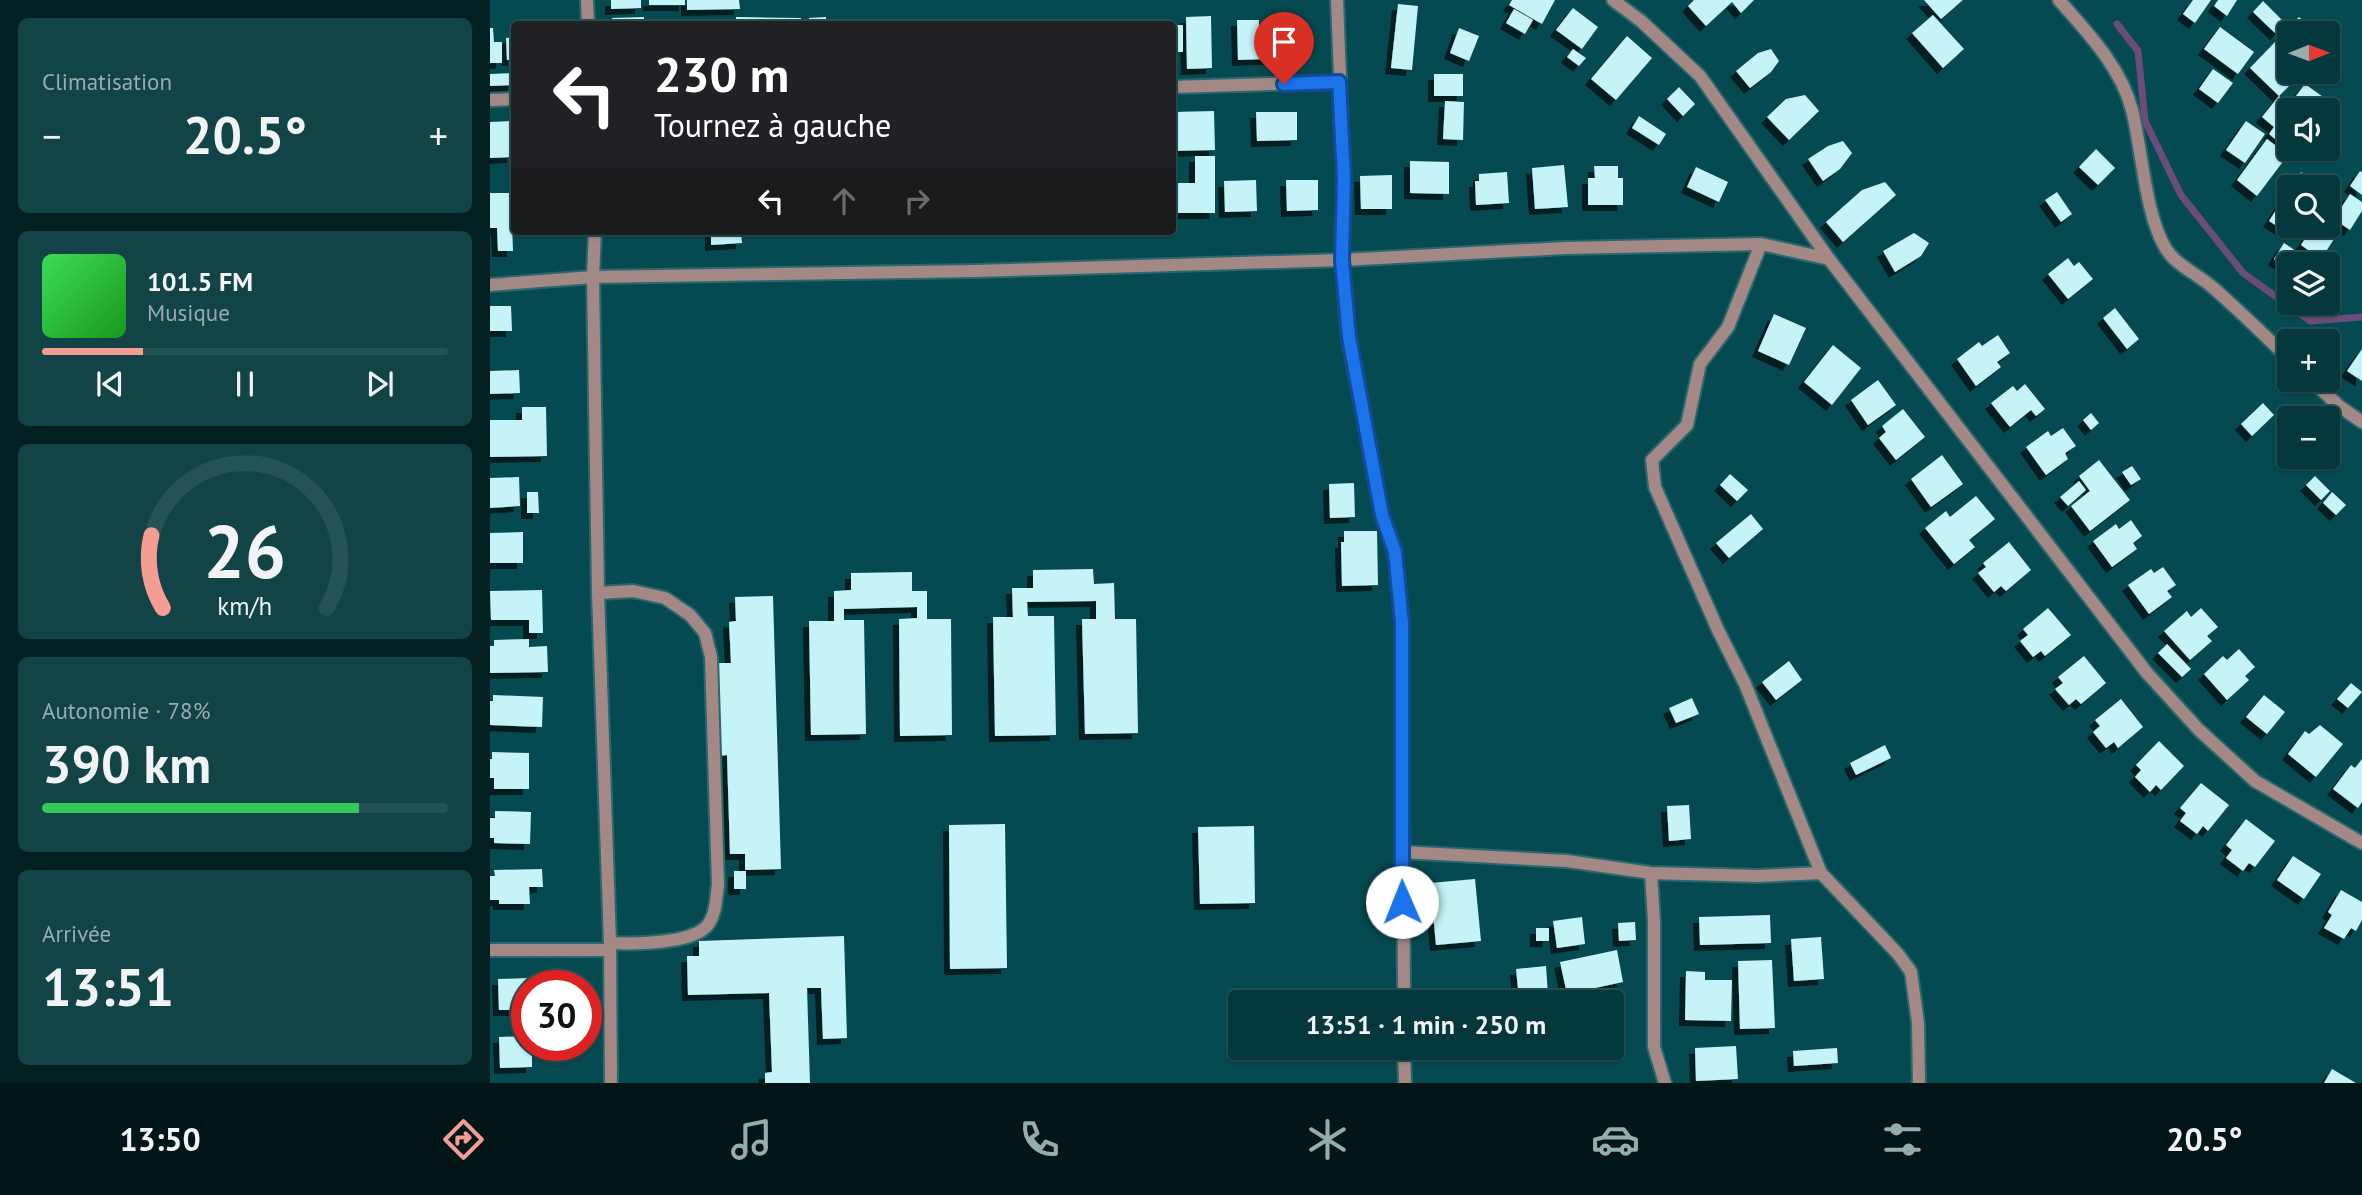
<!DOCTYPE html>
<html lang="fr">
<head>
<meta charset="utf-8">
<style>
	:root { --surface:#04383c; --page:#124347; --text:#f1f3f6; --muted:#97acaf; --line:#255256; --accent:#f59c95 }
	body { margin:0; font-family:"PT Sans",sans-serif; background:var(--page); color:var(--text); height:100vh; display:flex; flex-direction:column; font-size:26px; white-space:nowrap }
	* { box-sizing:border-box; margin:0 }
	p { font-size:23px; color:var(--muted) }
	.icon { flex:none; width:38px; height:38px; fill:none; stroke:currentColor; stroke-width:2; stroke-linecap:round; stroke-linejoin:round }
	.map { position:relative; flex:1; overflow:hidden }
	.drawer { display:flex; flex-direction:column; gap:18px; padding:18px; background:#021f21; width:490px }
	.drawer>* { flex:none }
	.banner { position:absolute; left:21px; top:21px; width:665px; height:214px; border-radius:7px; box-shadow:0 2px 5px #0004,0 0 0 2px var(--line); background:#202124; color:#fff; overflow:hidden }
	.needle { width:46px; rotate:89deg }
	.buttons { position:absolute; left:1787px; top:21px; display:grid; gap:14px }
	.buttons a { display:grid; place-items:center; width:63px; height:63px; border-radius:7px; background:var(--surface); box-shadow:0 2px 5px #0004,0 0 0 2px var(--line); font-size:35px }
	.speed { position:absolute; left:21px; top:970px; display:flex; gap:14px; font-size:35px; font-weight:700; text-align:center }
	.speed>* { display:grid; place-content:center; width:91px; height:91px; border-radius:50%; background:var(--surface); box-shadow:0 2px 5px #0004,0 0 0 2px var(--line); line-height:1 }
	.speed .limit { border:10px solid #d22; background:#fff; color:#111 }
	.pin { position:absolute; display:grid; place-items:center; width:60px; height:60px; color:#fff; margin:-72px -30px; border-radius:50% 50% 50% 0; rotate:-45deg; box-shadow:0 0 7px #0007 }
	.pin .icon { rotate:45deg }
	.me { position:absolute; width:77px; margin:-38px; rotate:359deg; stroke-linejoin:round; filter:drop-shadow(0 0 5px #0008) }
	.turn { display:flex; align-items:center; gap:24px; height:147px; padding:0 28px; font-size:32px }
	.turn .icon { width:91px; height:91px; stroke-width:2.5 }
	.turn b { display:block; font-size:49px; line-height:60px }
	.lanes { display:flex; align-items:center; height:66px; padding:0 28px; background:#0003; justify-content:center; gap:35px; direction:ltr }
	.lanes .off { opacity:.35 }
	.big { font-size:52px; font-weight:800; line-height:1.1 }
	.drawer .widget { flex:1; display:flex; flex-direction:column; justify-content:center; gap:10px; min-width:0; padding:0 24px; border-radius:10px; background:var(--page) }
	.drawer .dial { align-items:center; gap:0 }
	.dial svg { height:182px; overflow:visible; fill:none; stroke:var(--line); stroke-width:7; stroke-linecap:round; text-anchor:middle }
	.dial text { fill:var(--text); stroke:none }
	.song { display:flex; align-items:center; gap:21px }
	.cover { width:84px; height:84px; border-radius:10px; background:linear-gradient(135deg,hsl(130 70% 55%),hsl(120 70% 35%)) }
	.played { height:7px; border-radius:4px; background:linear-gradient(90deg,var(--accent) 25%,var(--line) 25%) }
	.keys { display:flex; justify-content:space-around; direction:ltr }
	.heat { display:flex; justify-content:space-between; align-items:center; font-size:38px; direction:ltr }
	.charge { height:10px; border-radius:5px; background:linear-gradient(90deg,#34c759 78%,var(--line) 0) }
	.trip { position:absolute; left:738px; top:990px; width:396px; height:70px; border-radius:7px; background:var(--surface); box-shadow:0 2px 5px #0004,0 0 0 2px var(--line); font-weight:800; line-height:70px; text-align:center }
	.dock { display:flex; height:112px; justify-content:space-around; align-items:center; background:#021618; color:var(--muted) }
	.dock .icon { width:49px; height:49px }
	.dock .on { color:var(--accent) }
	.dock b { font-size:32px; color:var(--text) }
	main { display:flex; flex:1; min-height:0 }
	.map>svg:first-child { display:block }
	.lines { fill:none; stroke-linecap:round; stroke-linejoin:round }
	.stream { stroke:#6b4d7b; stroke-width:7 }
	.building { fill:#c5f3f8; filter:url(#shadow) }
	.minor-casing { stroke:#2a686e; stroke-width:16 }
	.minor { stroke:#a48885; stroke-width:12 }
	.route-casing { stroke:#114b97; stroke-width:18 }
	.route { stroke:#1a73e8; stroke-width:12 }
</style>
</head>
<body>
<main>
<section class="drawer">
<div class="widget"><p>Climatisation</p>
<div class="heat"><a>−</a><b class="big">20.5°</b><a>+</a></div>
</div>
<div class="widget">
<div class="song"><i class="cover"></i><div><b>101.5 FM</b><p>Musique</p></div></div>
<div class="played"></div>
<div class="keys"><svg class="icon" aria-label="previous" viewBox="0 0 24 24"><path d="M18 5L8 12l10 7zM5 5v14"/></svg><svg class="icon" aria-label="pause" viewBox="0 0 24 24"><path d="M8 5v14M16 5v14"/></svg><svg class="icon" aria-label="next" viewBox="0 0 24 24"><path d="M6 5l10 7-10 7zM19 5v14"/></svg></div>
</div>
<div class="widget dial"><svg viewBox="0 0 100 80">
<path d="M14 69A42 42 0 1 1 86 69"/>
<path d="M14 69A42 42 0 0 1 9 37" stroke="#f59c95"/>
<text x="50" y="56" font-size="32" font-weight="700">26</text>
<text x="50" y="72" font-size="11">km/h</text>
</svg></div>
<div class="widget"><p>Autonomie · 78%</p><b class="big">390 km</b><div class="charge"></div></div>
<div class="widget"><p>Arrivée</p><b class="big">13:51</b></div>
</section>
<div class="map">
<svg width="1872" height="1083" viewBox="0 0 1872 1083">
	<defs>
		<filter id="shadow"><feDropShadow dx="-6" dy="6" stdDeviation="0" flood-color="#0009"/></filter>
	</defs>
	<rect width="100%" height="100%" fill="#054a50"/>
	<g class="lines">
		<!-- stream -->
		<path class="stream" d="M1627,24L1648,51L1655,121L1691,195L1753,273L1820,321L1872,317"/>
	</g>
	<!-- building -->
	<path class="building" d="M121,0H151V8L121,9Z
		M159,0H195V5H159Z
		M197,0H249L250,9L197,10Z
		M1022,0H1065L1052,24L1019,5Z
		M1204,0H1264L1251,13L1242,2L1216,26L1198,6Z
		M1434,0H1473L1451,19Z
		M1703,0H1721L1705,23L1693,14Z
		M1728,0H1747L1737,16L1724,6Z
		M1773,1L1796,24L1786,34L1763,12Z
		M908,4L928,6L922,70L901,68Z
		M1083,8L1108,27L1092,49L1066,30Z
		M1024,9L1043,20L1035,34L1016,23Z
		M1443,15L1474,49L1453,68L1422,33Z
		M721,16L722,68L697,69L696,17Z
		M154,17V24H123L122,18Z
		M246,17L311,18V24H246Z
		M336,17V24H320L319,18Z
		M1809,17L1826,33H1799V72H1813L1789,96L1760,68Z
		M806,19L807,58L748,60L747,20H769V30L791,29V20Z
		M571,20V24H551V21Z
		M607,21V24H590V22Z
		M682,25H693V52H682Z
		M1730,27L1764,52L1748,74L1714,49Z
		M0,28H3L4,42H12V63H0Z
		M969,28L989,36L979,61L960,53Z
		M1137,36L1162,58L1126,100L1101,79Z
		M24,37V60H17L16,38Z
		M1083,49L1096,58L1089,66L1077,57Z
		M1281,49L1289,61L1281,72L1260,88L1246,71L1268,53Z
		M1723,69L1743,83L1728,103L1709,89Z
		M24,73V85L0,86V74Z
		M944,74H973V96H944Z
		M1815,84L1843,104L1838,110H1809L1800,104Z
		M1189,87L1205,104L1193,116L1177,99Z
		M1315,95L1329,111L1299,140L1277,117L1296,99Z
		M1789,96L1806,110H1799V149H1805L1802,153L1779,134L1784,127L1772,117Z
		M955,101L974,102L973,140L953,139Z
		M724,111L725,150L682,151V112Z
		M766,112H807V140L767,141Z
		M1149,116L1176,134L1169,145L1142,128Z
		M22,121L23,157L0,158V122Z
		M1756,121L1775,134L1755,163L1736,150Z
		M1777,139L1798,155L1767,196L1747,180Z
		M1353,141L1362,153L1350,169L1333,181L1318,159L1338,146Z
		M1606,149L1625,168L1608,185L1589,167Z
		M705,156H725V213H682V183H705Z
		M920,161L959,162V194L920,193Z
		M1074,165L1078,207L1045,209L1042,168Z
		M1104,166H1128V178H1133V205H1098V178H1105Z
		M1206,167L1238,182L1229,202L1197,187Z
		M1870,171L1872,172V195L1860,186Z
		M1017,172L1019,203L986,205L985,181H989V174Z
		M1811,172L1835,187H1802Z
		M902,175V209H871L870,176Z
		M766,180L767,211L735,212L734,181Z
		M796,180H828V210L797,211Z
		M1395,182L1406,195L1353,242L1336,222L1372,190Z
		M1567,192L1582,214L1571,222L1555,200Z
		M0,193H21L23,251H8L7,228H0Z
		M1860,194L1872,202V211L1860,230L1844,219Z
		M1795,196L1799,198V226H1807L1801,235L1779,221Z
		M1823,226H1837L1848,233L1831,259L1811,245Z
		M221,231H251L252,243L221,245Z
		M1424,233L1439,243L1431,256L1405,272L1393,251Z
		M1794,243L1825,264H1799V269L1784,259Z
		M1578,258L1584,266L1589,262L1603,279L1578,299L1558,274Z
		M0,306H21L22,331H0Z
		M1625,308L1649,339L1637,349L1613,318Z
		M1284,314L1316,328L1299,365L1268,351Z
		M1508,335L1520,353L1507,362L1511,367L1486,386L1467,359L1489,342L1492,346Z
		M1343,345L1371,368L1342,405L1314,382Z
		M1872,349V381L1857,371Z
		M29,370L30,393L0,394V371Z
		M1388,380L1406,405L1378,425L1361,400Z
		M1535,384L1555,409L1546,416L1541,410L1520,427L1501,403L1523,386L1527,391Z
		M1836,402L1848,412L1838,426V418H1824Z
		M1773,403L1784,415L1762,436L1751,424Z
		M32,407H56L57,456L0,457V420H32Z
		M1413,409L1435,437L1406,460L1389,438L1396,432L1392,426Z
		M1601,413L1609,423L1601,430L1593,420Z
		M1573,428L1586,446L1575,453L1578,459L1556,475L1536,447L1558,431L1561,436Z
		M1452,455L1473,484L1441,507L1421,479Z
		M1609,460L1640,500L1600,531L1581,506L1600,491L1589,476Z
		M1642,466L1651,479L1641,485L1632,472Z
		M1240,474L1258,490L1247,501L1230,485Z
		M1825,476L1840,491L1831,500L1816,485Z
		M29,477L30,506L0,508V478Z
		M1589,481L1596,490L1578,506L1570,497Z
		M864,483L865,517L840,518L839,484Z
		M37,492H48L49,513H37Z
		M1842,492L1856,505L1846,515L1833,503Z
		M1486,496L1505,519L1479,540L1485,547L1464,564L1435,528L1456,511L1460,517Z
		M1261,514L1273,529L1239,558L1226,543Z
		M1641,520L1652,536L1643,543L1647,549L1622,567L1603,541L1626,524L1629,529Z
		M854,531H887L888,585L852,586L851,542H854Z
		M33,532V563H0V533Z
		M1519,542L1541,570L1516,591L1511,586L1504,592L1488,573L1496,567L1493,563Z
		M1673,567L1686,585L1677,591L1682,597L1659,614L1638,585L1661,569L1664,573Z
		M603,569L604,584L624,583L625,619H646L648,733L595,734L592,619H606V601L537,602L538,616H564L566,735L505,736L503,617H523L522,588H543V570Z
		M422,572V591H437V619H461L462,735L410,736L409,619L427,618V607L354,609V620H374L376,734L321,735L319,621H344V591L361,590V573Z
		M52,590L53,633H39V620H1L0,591Z
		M283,596L291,869L255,870V854H240L237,755L229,756L226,663H241L239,622L246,621L245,597Z
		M1558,608L1581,635L1555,656L1551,651L1543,657L1530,641L1538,635L1533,629Z
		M1711,608L1728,627L1717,636L1722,641L1700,660L1674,631L1697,611L1701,617Z
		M39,639V647L57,646L58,672L0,673V646H4V640Z
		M1677,644L1701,669L1692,677L1668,653Z
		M1749,649L1765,667L1755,676L1759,680L1737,700L1714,674L1733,656L1737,660Z
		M1594,656L1616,683L1591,704L1586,699L1579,705L1565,689L1573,683L1568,677Z
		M1299,661L1312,680L1286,700L1272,682Z
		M1861,683L1872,692L1858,708L1847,699Z
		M3,695L53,697L52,727L0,725V701H3Z
		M1774,695L1795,712L1777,734L1756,717Z
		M1202,698L1209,714L1186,723L1179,708Z
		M1631,699L1653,727L1628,748L1624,742L1616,748L1603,732L1610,726L1605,720Z
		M1830,725L1853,744L1826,777L1798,754L1815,731L1819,734Z
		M1669,741L1694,766L1671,790L1666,785L1660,792L1645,777L1651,770L1646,765Z
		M1395,745L1401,758L1366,775L1360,763Z
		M2,752L39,753V789H4V778H0V759H2Z
		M1872,759V802L1868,808L1843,789L1861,765L1865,768Z
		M1711,783L1739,805L1718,831L1713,826L1707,834L1690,821L1696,813L1690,808Z
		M1199,805L1201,839L1179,841L1177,806Z
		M5,811L41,812L40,844L4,843V838H0V818H5Z
		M1756,819L1785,841L1765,867L1759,863L1753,871L1736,858L1742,850L1736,845Z
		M515,824L517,968L460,969L459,825Z
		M764,826L765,903L710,904L708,827Z
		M1803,856L1831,874L1814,899L1787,880Z
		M52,869L53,887H39L40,904H9V900H0V876H5L4,870Z
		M244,871H256V889H244Z
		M985,879L991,941L946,945L940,883Z
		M1851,890L1872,902V920L1866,931L1861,928L1854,939L1834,928L1842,915L1838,912Z
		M1280,915L1281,943L1210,945L1209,917Z
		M1092,917L1095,944L1067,948L1063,921Z
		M1145,922L1146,940L1129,941L1128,923Z
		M1046,928H1059V941H1046Z
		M354,936L357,1038L333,1039L331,988H317L320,1083H275V1073L282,1072L279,993L198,995L197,956H209V941Z
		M1331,937L1334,979L1304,981L1301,939Z
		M1127,950L1133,982L1077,994L1070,962Z
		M1282,960L1285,1028L1250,1029L1248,961Z
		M1056,966L1058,995L1029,998L1026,969Z
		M1196,971L1215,972V980H1242L1241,1021L1195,1020Z
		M40,978V985H37V1010H9L8,979Z
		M37,1036V1045H42V1067L10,1068L9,1037Z
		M1246,1046L1248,1079L1206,1081L1205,1048Z
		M1347,1048L1348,1063L1304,1066L1303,1051Z
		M1842,1069L1866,1083H1834Z"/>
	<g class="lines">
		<!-- minor casing -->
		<g class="minor-casing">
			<path id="minor" d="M97,0L98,24
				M847,0L854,178L852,260L858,337L892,515L905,552L912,623L914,1003
				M1123,0L1151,21L1210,76L1339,259L1657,673L1709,730L1765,781L1872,843
				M1569,0C1597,32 1631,67 1642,110C1652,149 1655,215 1676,249C1686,265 1707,274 1721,286C1748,309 1773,334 1799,359
				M682,87L849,82
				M0,100L24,99
				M105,231L103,277L108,593L120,943L121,1083
				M1271,244L1238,327L1210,364L1197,425L1162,460L1165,487L1228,630L1255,684L1331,873L1408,954L1421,972L1428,1023L1429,1083
				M0,285L103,277L486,271L852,260L1075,248L1271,244L1339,259
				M1821,380L1849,406L1872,422
				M108,593L143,591L175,598L200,615L215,633L221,657L228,885C226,898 226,917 216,927C199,944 144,944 120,943
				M911,852L1077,861L1161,873L1268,876L1331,873
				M1161,873L1164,921V1047L1175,1083
				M0,950H120
				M914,1048L915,1083"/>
		</g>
		<!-- minor -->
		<use href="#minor" class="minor"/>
	</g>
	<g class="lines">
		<!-- route casing -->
		<g class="route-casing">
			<path id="route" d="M794,84L849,82L854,178L852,260L859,337L892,515L905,552L912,623V902"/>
		</g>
		<!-- route -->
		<use href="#route" class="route"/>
	</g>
</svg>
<div class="buttons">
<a><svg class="needle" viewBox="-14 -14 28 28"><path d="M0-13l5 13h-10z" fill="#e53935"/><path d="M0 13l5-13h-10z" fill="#97acaf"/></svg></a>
<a><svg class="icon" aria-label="sound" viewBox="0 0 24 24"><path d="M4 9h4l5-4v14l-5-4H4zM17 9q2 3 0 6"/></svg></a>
<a><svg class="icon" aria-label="search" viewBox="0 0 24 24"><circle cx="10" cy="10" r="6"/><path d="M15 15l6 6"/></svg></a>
<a><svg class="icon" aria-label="layers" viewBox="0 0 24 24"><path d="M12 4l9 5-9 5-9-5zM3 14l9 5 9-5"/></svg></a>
<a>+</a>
<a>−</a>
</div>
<div class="speed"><div class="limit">30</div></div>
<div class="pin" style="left:794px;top:84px;background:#d93025"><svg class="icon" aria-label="arrive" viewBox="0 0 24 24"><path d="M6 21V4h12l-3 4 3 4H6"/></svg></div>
<svg class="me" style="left:912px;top:902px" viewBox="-20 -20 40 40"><circle r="19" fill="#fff"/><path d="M0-13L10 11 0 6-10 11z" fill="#1a73e8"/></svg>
<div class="trip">13:51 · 1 min · 250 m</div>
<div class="banner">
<div class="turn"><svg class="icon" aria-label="left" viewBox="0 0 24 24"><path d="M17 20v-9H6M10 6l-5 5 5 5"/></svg><div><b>230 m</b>Tournez à gauche</div></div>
<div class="lanes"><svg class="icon" aria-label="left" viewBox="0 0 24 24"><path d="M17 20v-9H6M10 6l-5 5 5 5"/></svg><svg class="icon off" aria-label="ahead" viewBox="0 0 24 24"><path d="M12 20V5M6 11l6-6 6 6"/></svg><svg class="icon off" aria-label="right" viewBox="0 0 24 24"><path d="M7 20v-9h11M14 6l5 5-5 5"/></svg></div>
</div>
</div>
</main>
<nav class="dock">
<b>13:50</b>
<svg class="icon on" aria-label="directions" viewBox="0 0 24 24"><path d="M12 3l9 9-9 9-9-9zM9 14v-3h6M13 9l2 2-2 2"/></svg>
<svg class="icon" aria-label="music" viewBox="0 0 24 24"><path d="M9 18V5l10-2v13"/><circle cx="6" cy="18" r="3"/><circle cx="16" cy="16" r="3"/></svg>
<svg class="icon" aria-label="phone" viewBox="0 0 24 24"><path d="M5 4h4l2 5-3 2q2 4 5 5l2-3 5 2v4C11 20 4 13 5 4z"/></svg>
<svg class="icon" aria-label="climate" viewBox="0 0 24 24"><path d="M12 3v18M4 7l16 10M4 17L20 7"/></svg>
<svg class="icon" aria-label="car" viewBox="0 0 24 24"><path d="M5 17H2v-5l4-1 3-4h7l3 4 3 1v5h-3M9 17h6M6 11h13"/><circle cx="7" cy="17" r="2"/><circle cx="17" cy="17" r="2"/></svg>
<svg class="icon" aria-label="filters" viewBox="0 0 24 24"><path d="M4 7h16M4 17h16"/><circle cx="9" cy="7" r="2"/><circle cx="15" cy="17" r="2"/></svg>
<b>20.5°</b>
</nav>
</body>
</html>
